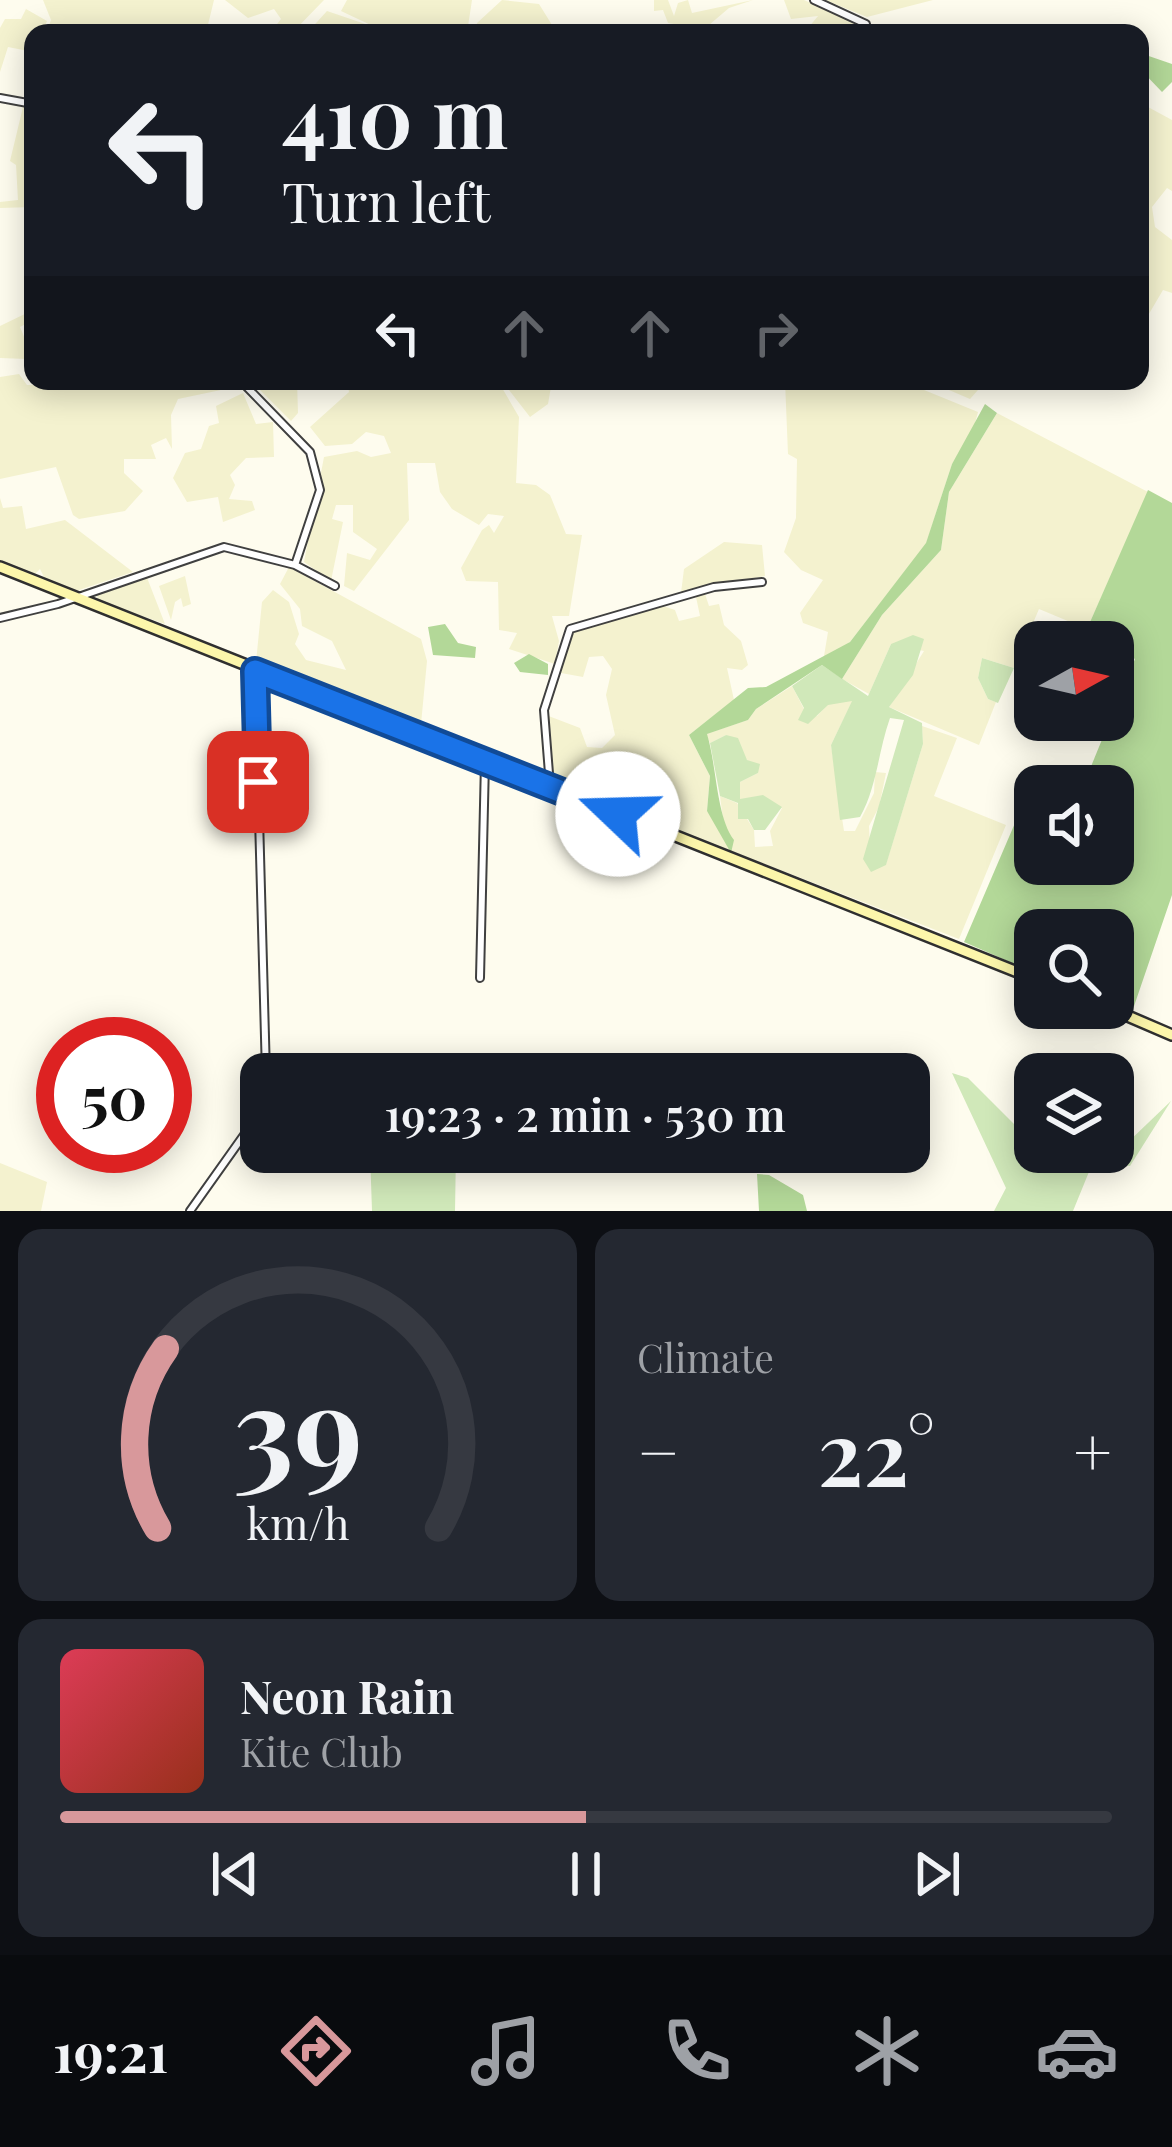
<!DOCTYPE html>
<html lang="en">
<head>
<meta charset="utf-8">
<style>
	:root { --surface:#171b24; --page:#242831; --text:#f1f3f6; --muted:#9ea1a6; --line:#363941; --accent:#d8989b }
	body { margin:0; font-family:"Playfair Display",serif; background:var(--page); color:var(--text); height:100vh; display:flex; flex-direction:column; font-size:45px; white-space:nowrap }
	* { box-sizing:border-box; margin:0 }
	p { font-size:39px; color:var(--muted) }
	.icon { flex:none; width:66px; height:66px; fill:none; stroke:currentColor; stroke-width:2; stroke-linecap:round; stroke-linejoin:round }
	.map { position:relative; height:1211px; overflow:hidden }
	.side { display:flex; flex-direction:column; gap:18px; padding:18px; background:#0d0f14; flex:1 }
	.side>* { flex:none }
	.top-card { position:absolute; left:24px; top:24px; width:1125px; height:366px; border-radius:24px; box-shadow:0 6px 30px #0003; background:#171b24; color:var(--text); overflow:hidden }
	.needle { width:78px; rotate:82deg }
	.controls { position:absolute; left:1014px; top:621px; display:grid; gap:24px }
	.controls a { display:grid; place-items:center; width:120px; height:120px; border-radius:24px; background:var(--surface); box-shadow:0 6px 30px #0003; font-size:60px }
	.speed { position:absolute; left:36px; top:1017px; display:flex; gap:24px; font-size:60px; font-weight:700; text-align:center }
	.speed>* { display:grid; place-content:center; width:156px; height:156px; border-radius:50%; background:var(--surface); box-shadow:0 6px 30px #0003; line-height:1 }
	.speed .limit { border:18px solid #d22; background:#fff; color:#111 }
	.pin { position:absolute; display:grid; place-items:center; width:102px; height:102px; color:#fff; margin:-51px; border-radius:24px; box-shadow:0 6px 18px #0006 }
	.me { position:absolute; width:132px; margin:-66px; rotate:291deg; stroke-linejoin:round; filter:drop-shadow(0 0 9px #0008) }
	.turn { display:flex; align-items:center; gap:42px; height:252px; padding:0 60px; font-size:54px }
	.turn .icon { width:156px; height:156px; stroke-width:2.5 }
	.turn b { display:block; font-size:84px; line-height:102px }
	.lanes { display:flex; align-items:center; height:114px; padding:0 60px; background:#0003; justify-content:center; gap:60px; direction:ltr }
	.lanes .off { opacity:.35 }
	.big { font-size:90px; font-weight:600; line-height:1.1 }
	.side .tile { flex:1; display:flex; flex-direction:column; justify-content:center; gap:18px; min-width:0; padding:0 42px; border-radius:24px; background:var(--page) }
	.side .dial { align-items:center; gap:0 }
	.dial svg { height:312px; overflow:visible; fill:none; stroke:var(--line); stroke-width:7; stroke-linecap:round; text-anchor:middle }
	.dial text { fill:var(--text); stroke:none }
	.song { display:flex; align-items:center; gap:36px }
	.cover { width:144px; height:144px; border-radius:18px; background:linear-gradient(135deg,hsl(350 70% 55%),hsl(10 70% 35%)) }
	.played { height:12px; border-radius:6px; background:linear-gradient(90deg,var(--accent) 50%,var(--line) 50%) }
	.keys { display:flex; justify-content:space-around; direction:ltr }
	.heat { display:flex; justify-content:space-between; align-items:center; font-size:66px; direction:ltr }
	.side .tiles { flex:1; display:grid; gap:18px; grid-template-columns:1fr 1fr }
	.tile:last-child { grid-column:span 2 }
	.trip { position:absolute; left:240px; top:1053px; width:690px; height:120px; border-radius:24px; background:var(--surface); box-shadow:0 6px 30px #0003; font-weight:600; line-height:120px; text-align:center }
	.dock { display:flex; height:192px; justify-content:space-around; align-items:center; background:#090b0e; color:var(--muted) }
	.dock .icon { width:84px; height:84px }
	.dock .on { color:var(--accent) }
	.dock b { font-size:54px; color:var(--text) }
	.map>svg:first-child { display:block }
	.farmland { fill:#f4f2cf }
	.green { fill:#d0e8b9 }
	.forest { fill:#b3d898 }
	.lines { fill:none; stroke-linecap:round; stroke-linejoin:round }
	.minor-casing { stroke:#404040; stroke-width:10 }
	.secondary-casing { stroke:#2f2f2f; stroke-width:14 }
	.minor { stroke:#fff; stroke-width:6 }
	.secondary { stroke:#fcf6ab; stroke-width:9 }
	.route-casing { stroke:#114b97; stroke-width:30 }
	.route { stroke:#1a73e8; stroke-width:21 }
</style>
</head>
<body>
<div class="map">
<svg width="1172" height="1211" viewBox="0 0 1172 1211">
	<rect width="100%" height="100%" fill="#fefcee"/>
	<!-- farmland -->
	<path class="farmland" d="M43,0H214L206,33H46L51,20Z
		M225,0H324L292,33H270L281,19L274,9L248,18Z
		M347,0H472L467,33H307L327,11L377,28L341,11Z
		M502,0L539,4L557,33H475L477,23Z
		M654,0H668L674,16L678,3L688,0L692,13L753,0L729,8L709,25L710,33H690L691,27L668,23L663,10L654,11Z
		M784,0H804L861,26V33H804L818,16L791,19Z
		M825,0H933L867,17Z
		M26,9L47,21L42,33H33V52L8,47L0,72V28L5,19H21Z
		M23,107L33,108V207L0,208V202L18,200L16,165L10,161Z
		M1148,107L1172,120V191L1167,188L1152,207L1155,227L1172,240V293L1163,290L1143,324L1140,116Z
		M33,310V320L20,327L29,349L27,359L0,358V326Z
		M19,374L27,385L238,381L240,386L178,399L171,415L172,449L166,438L151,445L156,459H124V473L143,491L125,511L79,519L73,515L56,467L0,479V377Z
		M251,381H297L298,413L291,421Z
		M347,381H498L519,417L516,483L536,485L550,495L566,534L582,535L569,616H552L559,641L555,664L509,649L517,633L499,630L498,582L466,581L461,568L482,530L489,525L494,533L504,516L488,514L479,525L452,509L440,492L435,463H407L409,520L354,591L344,586L347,553L370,560L377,549L353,532V505H336L332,519L343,522L331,581L304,562L324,457L357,451L371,457L391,453L384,436L366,432L352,444L325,446L310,427L349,392Z
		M502,381H552L548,404L530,417Z
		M785,381H902L978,412L972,435L952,464L926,544L850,642L829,657L824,656L828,632L803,623L800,613L823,580L801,570L784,552L796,518L797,459L788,454Z
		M928,381H986L970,399Z
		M243,393L256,424L273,422L274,457L246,458L230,475L235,485L229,499L252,501L255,510L223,522L218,497L187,502L173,478L185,453L201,449L209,426L219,423L216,406Z
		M997,413L1148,492L1087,629L1039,609L1014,668L982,658L978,678L988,699L996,702L979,745L889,707L924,651L891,644L869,694L842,679L882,615L941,550L949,492Z
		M0,498L3,508L22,506L26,529L65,520L133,572L76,591L45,579L40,569L34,575L0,561Z
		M724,542L762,545L765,576L681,593L684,569Z
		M289,567L421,639L427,661L421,724L256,662L262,602L273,590L289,602L299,634L295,644L306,660L346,670L332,641L302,626L300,609L280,584Z
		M146,575L165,624L99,601L96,594Z
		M185,576L191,604L183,607L181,598L175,602L171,620L159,586Z
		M705,594L709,606L719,604L724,625L741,641L748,665L742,670L727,668L734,700L689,735L710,776L707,811L734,840L724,827L720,796L737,803L754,830L755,847L773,846L770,831L782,808L740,799V782L758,773L726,735L710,743L706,734L748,720L756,709L792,686L804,709L817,716L828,704L853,700L831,745L844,831H855L874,793L875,772L886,773L879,807L869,826L871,871L886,864L923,744L922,726L957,738L934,796L1006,825L959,939L560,785L552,777L546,715L580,728L587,747L602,748L615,735L606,695L612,669L603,656L589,657L583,677L561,673L572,632L660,605L675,610L679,621L700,616L696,597Z
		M0,1163L47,1182L41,1211H0Z"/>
	<!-- green -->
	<path class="green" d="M913,635L924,639L913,675L889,707L922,723L923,744L886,865L871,872L863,859L904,720L890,718C878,752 877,787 860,817L840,820L831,745L852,701L828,705L808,724L798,720L804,708L792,686L822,665L868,696L891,644Z
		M982,658L1014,668L998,703L988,699L978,678Z
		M726,735L738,738L747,760L760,764L758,773L740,782V799L763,795L782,807L765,830H754L748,819H738V803L720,796L710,743Z
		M952,1073L968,1078L1018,1128L1035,1129V1152H1113V1140L1125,1145L1171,1101L1130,1166L1093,1162L1073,1211H994L1006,1188Z
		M370,1152H456L455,1211H372Z"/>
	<!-- forest -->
	<path class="forest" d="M1140,53L1172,64V82L1162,92L1140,69Z
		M985,404L997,413L949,492L941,550L882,615L842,679L822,665L756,709L748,720L707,734C717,767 716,816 734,840L731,853L707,811L710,776L689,735L748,688L766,687L850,642L926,543L952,464Z
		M1148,490L1172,503V895L1132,1012L1113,1004V930H1035V973L964,942L1027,795L1035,798V864H1113V786H1083L1135,659L1087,629Z
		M445,624L458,643L476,647L475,658L433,655L428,627Z
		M529,654L548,664V675L520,672L514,663Z
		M757,1174L769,1175L803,1195L807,1211H759Z"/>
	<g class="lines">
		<!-- minor casing -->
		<g class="minor-casing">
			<path id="minor" d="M814,0L866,24L867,33
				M0,98L33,104
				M241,381L310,452L320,490L295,565
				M0,618L58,604L224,547L295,565L335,586
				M255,671L266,1074
				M550,786L544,710L570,629L714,587L762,582
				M480,978L485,762
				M190,1211L261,1111"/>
		</g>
		<!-- secondary casing -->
		<g class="secondary-casing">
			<path id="secondary" d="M0,567L1035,979
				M1109,1008L1172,1035"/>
		</g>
		<!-- minor -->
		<use href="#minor" class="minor"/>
		<!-- secondary -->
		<use href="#secondary" class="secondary"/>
	</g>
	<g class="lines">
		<!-- route casing -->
		<g class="route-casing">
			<path id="route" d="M258,782L255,671L618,814"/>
		</g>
		<!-- route -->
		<use href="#route" class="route"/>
	</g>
</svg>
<div class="controls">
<a><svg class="needle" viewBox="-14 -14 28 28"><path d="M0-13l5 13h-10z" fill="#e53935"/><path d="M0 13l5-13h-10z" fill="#9ea1a6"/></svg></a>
<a><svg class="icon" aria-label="sound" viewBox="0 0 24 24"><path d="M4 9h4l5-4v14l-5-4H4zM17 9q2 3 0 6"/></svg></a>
<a><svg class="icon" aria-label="search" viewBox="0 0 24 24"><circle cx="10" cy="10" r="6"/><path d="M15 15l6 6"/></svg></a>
<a><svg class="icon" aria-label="layers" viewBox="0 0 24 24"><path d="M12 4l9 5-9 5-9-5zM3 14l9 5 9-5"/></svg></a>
</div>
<div class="speed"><div class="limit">50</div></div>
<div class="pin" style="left:258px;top:782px;background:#d93025"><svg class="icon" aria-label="arrive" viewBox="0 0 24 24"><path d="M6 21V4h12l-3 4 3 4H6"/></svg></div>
<svg class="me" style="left:618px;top:814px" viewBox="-20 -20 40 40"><circle r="19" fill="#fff"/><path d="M0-13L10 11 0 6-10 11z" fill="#1a73e8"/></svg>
<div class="trip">19:23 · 2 min · 530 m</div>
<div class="top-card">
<div class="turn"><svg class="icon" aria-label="left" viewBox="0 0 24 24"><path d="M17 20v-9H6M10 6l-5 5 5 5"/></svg><div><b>410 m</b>Turn left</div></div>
<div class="lanes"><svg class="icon" aria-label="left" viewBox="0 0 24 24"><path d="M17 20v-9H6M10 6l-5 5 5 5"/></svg><svg class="icon off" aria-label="ahead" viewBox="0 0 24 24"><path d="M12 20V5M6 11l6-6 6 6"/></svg><svg class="icon off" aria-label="ahead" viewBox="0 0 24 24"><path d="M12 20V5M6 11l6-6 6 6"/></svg><svg class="icon off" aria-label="right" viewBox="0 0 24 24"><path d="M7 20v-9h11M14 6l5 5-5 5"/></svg></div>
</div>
</div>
<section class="side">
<div class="tiles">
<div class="tile dial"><svg viewBox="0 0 100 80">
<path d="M14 69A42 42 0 1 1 86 69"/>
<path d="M14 69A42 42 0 0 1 16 23" stroke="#d8989b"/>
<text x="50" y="56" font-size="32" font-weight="700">39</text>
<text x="50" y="72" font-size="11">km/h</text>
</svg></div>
<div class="tile"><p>Climate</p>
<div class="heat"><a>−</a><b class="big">22°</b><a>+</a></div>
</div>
<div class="tile">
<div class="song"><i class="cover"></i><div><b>Neon Rain</b><p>Kite Club</p></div></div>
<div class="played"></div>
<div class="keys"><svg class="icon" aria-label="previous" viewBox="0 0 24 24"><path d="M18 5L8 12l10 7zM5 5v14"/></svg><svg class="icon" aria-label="pause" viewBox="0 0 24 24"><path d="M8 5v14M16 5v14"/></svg><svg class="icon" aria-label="next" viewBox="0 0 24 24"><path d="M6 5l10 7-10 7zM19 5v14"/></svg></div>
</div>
</div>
</section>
<nav class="dock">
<b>19:21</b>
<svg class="icon on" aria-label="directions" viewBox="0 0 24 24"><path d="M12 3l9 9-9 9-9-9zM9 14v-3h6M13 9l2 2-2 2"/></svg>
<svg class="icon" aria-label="music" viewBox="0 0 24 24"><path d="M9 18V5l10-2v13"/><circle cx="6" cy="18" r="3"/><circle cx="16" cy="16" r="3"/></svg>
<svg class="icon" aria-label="phone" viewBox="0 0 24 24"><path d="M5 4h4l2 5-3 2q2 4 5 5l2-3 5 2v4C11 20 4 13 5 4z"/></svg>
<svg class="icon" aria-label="climate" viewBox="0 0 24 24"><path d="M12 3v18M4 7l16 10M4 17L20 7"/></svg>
<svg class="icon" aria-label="car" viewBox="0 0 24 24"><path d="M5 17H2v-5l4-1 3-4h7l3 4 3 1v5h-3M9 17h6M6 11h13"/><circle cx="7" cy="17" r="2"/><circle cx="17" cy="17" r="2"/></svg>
</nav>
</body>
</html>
